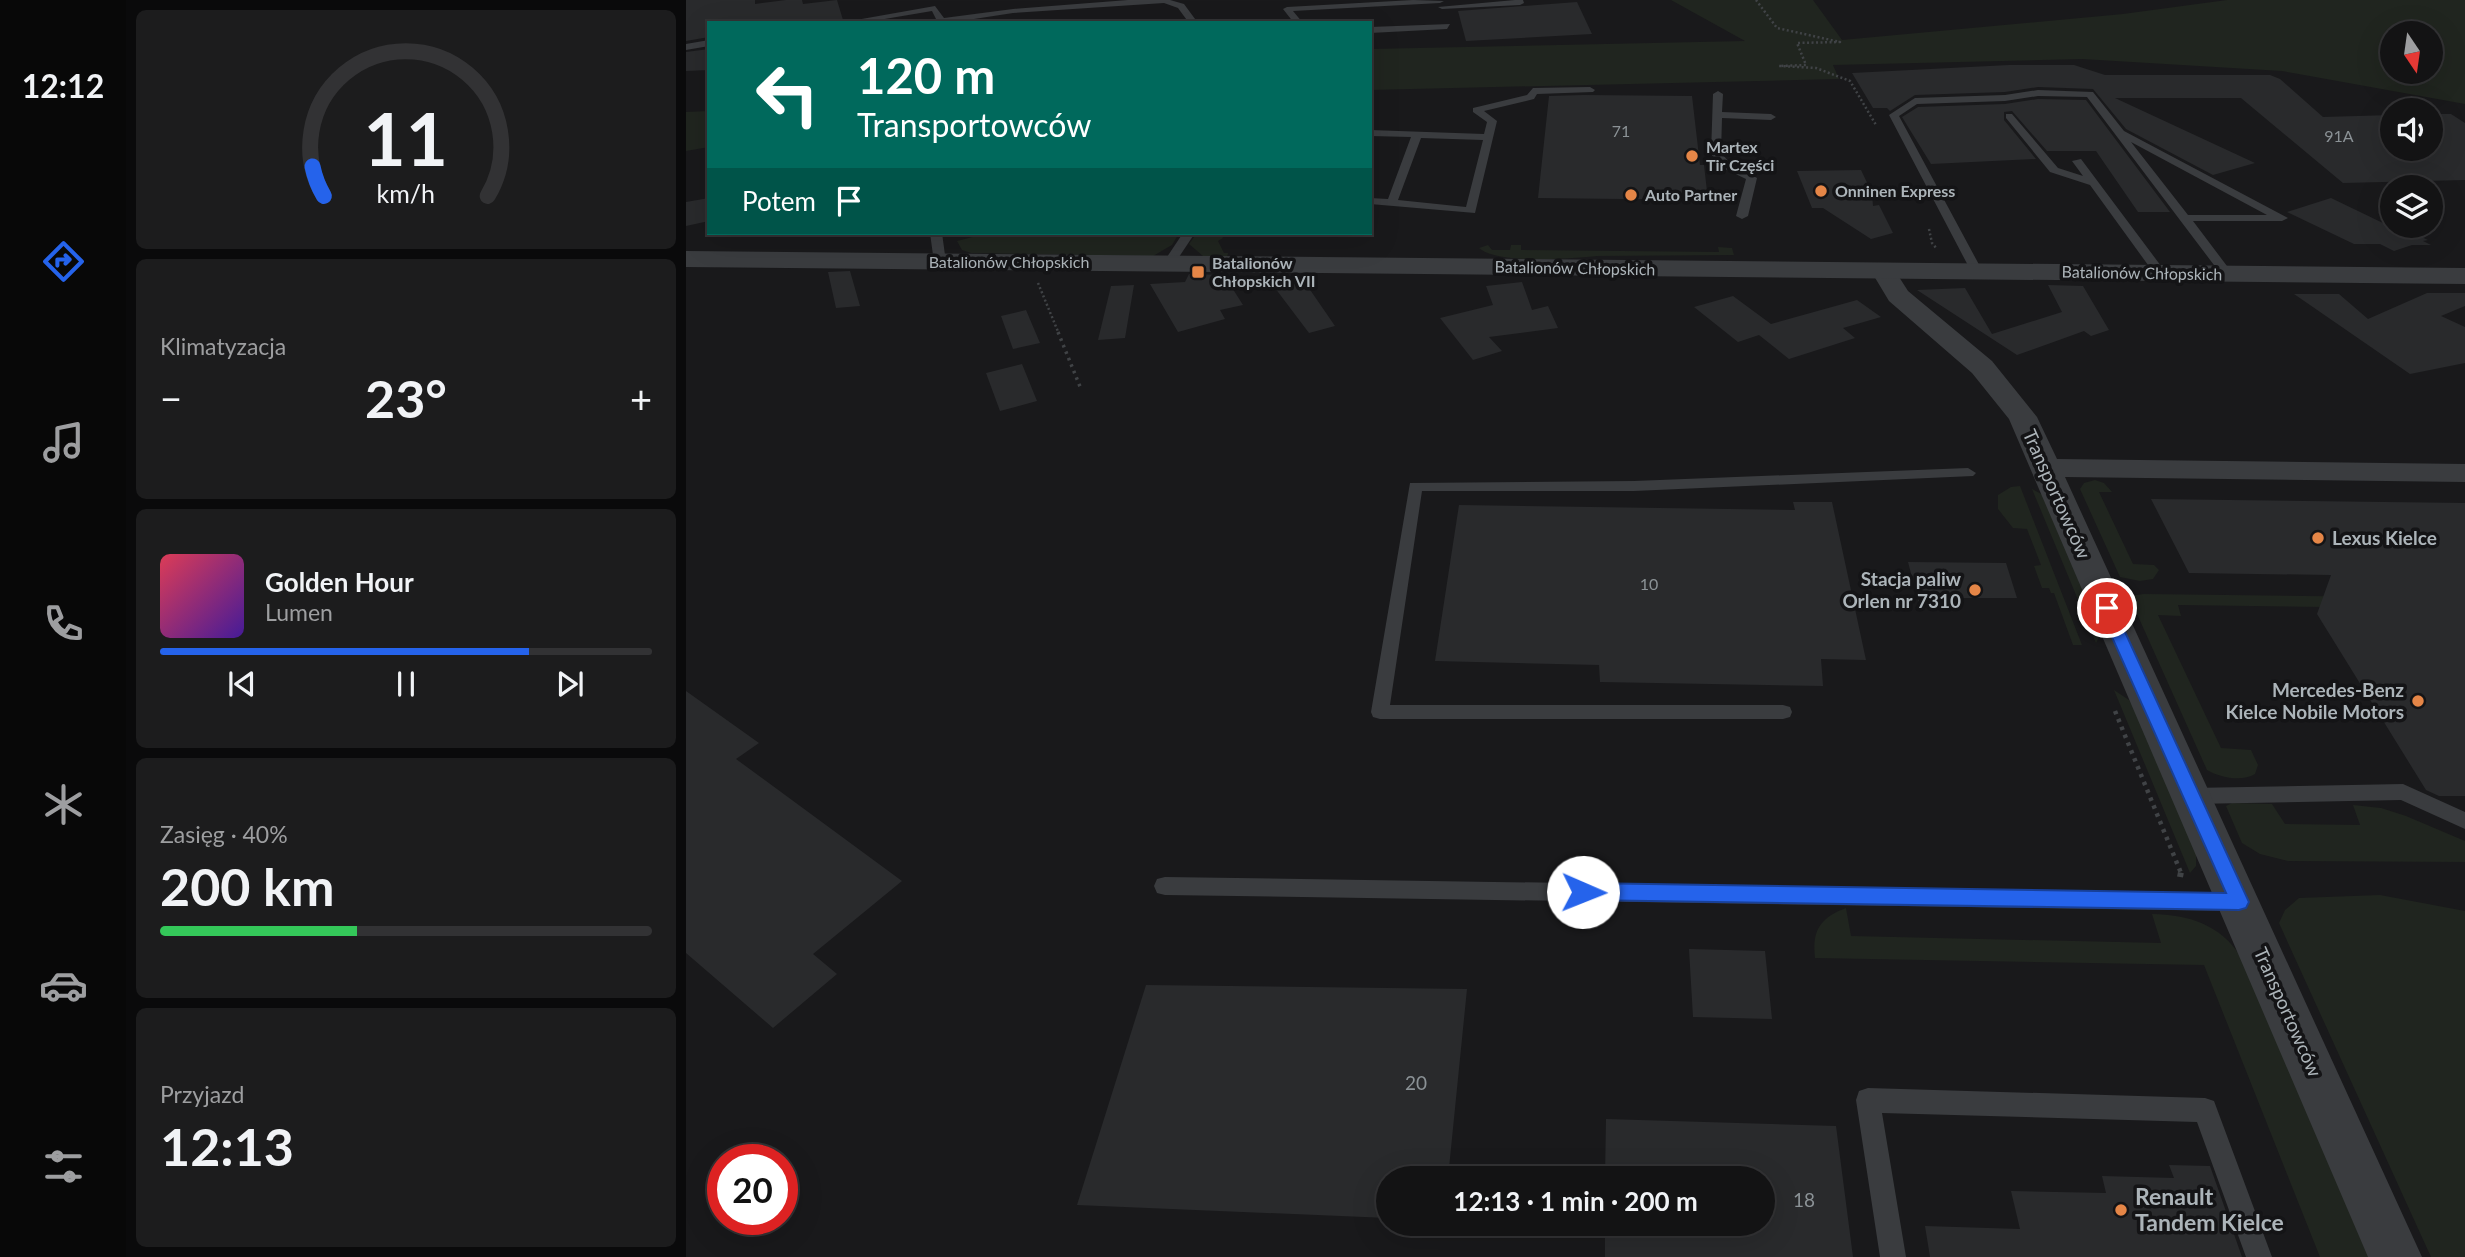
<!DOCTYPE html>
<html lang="pl">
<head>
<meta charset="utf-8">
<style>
	:root { --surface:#131314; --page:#1c1c1d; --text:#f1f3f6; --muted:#9d9ea0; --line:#323234; --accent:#2563eb }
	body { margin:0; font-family:Lato,sans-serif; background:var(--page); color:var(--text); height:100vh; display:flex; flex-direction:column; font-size:26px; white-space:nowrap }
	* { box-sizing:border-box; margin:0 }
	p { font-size:23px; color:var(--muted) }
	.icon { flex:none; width:38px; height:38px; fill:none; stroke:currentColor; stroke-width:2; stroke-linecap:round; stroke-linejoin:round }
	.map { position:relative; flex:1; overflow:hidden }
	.drawer { display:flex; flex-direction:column; gap:10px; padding:10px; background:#0a0a0b; width:560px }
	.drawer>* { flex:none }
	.guide { position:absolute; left:21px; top:21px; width:665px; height:214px; border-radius:0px; box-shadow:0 7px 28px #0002,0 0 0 2px var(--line); background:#00695c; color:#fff; overflow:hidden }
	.needle { width:46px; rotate:167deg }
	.buttons { position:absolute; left:1694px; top:21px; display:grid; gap:14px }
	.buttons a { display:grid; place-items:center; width:63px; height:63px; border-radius:50%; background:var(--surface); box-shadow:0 7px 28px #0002,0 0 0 2px var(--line); font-size:35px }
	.speed { position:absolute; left:21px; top:1144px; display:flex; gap:14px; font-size:35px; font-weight:700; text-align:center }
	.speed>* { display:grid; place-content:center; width:91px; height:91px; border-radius:50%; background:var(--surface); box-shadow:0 7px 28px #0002,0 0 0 2px var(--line); line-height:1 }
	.speed .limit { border:10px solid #d22; background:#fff; color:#111 }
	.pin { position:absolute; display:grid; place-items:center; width:60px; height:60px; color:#fff; margin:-30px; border:4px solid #fff; border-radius:50%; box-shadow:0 2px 7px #0007 }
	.me { position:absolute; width:77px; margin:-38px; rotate:91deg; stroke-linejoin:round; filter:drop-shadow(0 0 5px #0008) }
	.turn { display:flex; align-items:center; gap:24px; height:147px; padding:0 35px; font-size:32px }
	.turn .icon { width:91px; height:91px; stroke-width:2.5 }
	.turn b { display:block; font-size:49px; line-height:60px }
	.then { display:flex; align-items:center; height:66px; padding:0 35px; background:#0003; gap:14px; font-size:26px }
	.big { font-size:52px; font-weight:700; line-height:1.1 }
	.drawer .widget { flex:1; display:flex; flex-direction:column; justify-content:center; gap:10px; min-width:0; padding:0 24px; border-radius:10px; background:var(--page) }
	.drawer .dial { align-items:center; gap:0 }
	.dial svg { height:182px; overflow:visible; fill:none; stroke:var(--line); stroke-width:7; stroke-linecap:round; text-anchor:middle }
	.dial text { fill:var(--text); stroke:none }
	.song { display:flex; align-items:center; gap:21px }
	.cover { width:84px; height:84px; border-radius:10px; background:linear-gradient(135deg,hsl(350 70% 55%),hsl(260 70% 35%)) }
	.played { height:7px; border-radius:4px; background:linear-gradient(90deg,var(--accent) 75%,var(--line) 75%) }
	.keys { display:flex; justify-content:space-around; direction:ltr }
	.heat { display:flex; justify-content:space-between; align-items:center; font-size:38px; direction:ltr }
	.charge { height:10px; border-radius:5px; background:linear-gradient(90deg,#34c759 40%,var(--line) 0) }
	.trip { position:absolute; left:690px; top:1166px; width:399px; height:70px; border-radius:35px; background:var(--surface); box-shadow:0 7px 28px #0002,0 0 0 2px var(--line); font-weight:700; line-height:70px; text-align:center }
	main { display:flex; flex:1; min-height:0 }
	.dock { display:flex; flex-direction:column; width:126px; justify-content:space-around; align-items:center; background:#080808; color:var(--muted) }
	.dock .icon { width:49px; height:49px }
	.dock .selected { color:var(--accent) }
	.dock b { font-size:32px; color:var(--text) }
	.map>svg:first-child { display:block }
	.green { fill:#20251f; fill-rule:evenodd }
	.building { fill:#292a2c }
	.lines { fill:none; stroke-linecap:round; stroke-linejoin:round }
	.path-far3 { stroke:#404346; stroke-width:2.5; stroke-dasharray:2 2.5; stroke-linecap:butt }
	.path-far2 { stroke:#404346; stroke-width:3.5; stroke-dasharray:2.5 4.5; stroke-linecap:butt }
	.path-far1 { stroke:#404346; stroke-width:4.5; stroke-dasharray:3.5 5; stroke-linecap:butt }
	.path { stroke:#404346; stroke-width:6; stroke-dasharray:4.5 7; stroke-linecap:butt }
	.service { fill:#3a3c3f; fill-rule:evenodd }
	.minor { fill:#3a3c3f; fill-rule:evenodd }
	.tertiary { fill:#3a3c3f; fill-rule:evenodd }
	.route { fill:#2563eb; stroke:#184099; stroke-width:2 }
	.poi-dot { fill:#e58647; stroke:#141416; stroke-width:2.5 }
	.labels { text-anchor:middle; stroke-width:7; stroke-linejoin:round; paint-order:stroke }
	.number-label { font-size:16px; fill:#8b9296 }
	.far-poi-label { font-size:16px; font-weight:bold; fill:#acb4b9; stroke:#141416; text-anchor:start }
	.far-street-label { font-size:16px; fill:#acb4b9; stroke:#141416 }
	.street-label { font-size:19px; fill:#acb4b9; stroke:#141416 }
	.poi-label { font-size:19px; font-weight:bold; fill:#acb4b9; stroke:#141416; text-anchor:end }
	.near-number-label { font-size:19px; fill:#8b9296 }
	.near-poi-label { font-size:23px; font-weight:bold; fill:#acb4b9; stroke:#141416; text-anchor:start }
</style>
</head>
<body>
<main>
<nav class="dock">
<b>12:12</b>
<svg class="icon selected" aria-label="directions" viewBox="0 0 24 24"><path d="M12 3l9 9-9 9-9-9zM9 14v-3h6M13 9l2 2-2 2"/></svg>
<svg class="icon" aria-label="music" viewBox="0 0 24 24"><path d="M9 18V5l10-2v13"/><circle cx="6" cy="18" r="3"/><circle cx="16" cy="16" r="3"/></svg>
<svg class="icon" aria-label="phone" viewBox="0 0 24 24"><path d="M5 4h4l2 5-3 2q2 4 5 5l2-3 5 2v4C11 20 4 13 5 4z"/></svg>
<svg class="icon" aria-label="climate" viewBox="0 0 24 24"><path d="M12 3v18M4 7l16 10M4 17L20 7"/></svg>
<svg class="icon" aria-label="car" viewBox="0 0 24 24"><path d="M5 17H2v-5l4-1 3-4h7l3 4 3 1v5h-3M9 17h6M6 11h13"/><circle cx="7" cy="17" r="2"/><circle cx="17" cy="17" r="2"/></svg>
<svg class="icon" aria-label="filters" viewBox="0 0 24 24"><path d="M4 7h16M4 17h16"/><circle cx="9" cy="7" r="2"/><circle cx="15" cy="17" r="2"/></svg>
</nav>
<section class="drawer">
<div class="widget dial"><svg viewBox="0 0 100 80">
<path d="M14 69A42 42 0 1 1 86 69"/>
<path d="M14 69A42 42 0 0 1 9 56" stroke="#2563eb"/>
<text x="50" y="56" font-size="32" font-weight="700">11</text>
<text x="50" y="72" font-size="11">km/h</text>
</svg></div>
<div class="widget"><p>Klimatyzacja</p>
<div class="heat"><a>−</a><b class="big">23°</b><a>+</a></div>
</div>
<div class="widget">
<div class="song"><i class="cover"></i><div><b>Golden Hour</b><p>Lumen</p></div></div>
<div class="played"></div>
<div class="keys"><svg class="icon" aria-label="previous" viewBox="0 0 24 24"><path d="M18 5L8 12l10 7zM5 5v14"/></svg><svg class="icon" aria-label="pause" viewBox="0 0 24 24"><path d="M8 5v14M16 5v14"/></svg><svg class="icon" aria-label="next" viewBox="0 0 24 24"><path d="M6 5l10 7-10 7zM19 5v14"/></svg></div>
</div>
<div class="widget"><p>Zasięg · 40%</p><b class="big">200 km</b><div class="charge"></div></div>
<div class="widget"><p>Przyjazd</p><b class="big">12:13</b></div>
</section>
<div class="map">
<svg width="1779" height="1257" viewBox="0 0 1779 1257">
	<rect width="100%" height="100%" fill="#19191b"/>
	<!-- green -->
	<path class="green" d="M985,0H1127L1156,40L1437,14L1541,0H1779V104L1596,71L1396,59L1147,65L1153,79L684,90V49L1059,41ZM1706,33H1745V72H1706Z
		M23,111V147L0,151V112Z
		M302,233H346L347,236L492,235L486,245L467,256L285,253L276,250L271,241Z
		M511,233H534L537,238L532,241L538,253H542L541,257L517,256L503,244Z
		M802,245L806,250H824L825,245H835V250L1033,252L1032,247L1046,248L1048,255L911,256C888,258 812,265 793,248Z
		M1409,480L1418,483L1426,492H1413L1447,564L1468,565L1473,570L1467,579L1454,581L1434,577L1394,489L1398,483Z
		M1334,486L1396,645H1387L1368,593H1365L1363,588H1356L1348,566L1355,565L1341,529L1327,528L1312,509V495L1325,487Z
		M1346,489L1359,496L1417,630L1410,643Z
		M1458,594L1779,598V600L1637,607L1492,605L1495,616L1472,615L1535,748L1565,750L1572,765L1569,774C1556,782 1535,778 1521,770L1443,596Z
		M1428,690L1443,700L1450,710L1510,852V866L1504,873Z
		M1546,803L1586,804L1599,824L1674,825L1667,805L1695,808L1720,816L1779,841V862L1602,861L1574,854L1556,843L1540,806Z
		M1694,895L1779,911V1257H1745L1593,923L1599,910L1613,898Z
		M1160,908L1165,936L1475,943L1466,914C1503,915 1534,924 1555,957L1684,1257H1634L1518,965L1129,958C1126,932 1133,918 1160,908Z"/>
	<!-- building -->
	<path class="building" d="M0,0H69V4L100,0H116L117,4L151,0L157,20L151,23H23V37L0,41Z
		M891,2L906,34L780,41L772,11Z
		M23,49V70L0,71V52Z
		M1323,65H1388L1419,75H1584L1594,79L1637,117L1706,115V149H1745V114H1765L1779,123V180L1657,183L1555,98H1429L1569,163L1527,175L1440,129L1407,89L1352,87L1319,92L1229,95L1204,111L1201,108H1187L1166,73Z
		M898,95L1006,96L1014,165H1018L1022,200L852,198L863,96Z
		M1352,99L1400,100L1484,212H1452L1410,151H1361L1326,111L1318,112V120L1350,159L1245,164L1216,117L1232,107L1319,104Z
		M1175,170L1186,193L1187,206L1193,205L1207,233L1185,239L1137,208H1126L1111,171Z
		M23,198V221L0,226V202Z
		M1645,198L1699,224L1701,221L1742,240L1737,241L1745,245H1726L1708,251L1694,244H1668L1601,212Z
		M164,271L174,306L150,308L142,272Z
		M503,274L538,275L557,305L534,310L539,319L492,332L464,284L499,282Z
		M618,281L649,326L623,333L589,288Z
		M836,282L846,310L862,306L872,328L803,337L816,351L787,360L754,318L807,305L800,286Z
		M448,285L439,338L412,340L425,286Z
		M1362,285L1397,286L1423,330L1405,336L1398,331L1331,355L1231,290L1279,288L1306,334L1376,312Z
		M1741,293H1779V306L1755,316L1779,327V363L1724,374L1608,294H1653L1682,319Z
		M1047,296L1085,324L1171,300L1195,317L1157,328L1169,338L1103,359L1073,335L1052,342L1008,307Z
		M340,310L354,343L327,349L315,316Z
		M336,364L351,401L314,411L300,373Z
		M1465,499L1779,503V796H1753L1740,790L1631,614L1645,575L1503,573Z
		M1107,502H1146L1180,660L1135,659L1137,686L914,682L913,665L749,661L773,505L1109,510Z
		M1222,562L1320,563L1331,598H1256L1259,605L1233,604Z
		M0,691L73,743L50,759L216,881L127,954L151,974L87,1028L0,953Z
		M1003,949L1079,951L1086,1019L1007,1017Z
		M460,985L781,989L762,1178H702V1218L391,1205Z
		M920,1119L1150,1126L1167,1257H919V1223H1076V1178H919Z
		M1483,1165L1524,1166L1556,1257H1244L1239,1226L1334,1229L1325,1191L1420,1193L1416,1176L1488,1178Z"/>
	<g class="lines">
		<!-- path-far3 -->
		<path class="path-far3" d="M1070,0L1091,28L1154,42L1111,43L1120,65L1093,66L1130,68L1164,81L1190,125
			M1243,229L1246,243L1251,249
			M352,283L373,334"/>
		<!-- path-far2 -->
		<path class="path-far2" d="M372,332L395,389"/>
		<!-- path-far1 -->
		<path class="path-far1" d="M1429,711L1495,873"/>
		<!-- path -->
		<path class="path" d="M1494,877L1495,872"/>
		<!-- service -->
		<path class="service" d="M442,0H484L498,4L512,23H503L492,8L478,3L327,13L262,23H239L250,19L246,11L175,23H153L249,6L258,18L327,9Z
			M727,0L758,1L754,3L607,11L617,23H608L597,9L601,7Z
			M829,0H837L838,3L834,5L756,9L752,7Z
			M764,24L761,29L684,33V27Z
			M23,40V46L0,50V44Z
			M904,87L909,90L907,92L851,94L848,99L798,111L811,121L789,213L684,204V198L702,199L725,137L684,136V130L798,134L801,122L787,112V108L841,95L847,88ZM735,138L797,140L780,207L712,200Z
			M1352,90L1407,92L1438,131L1602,218L1596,221H1507L1547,274L1537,277L1401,97L1352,96L1319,101L1231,104L1213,116L1297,272L1287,275L1203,115L1229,98L1319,95ZM1445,142L1581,215H1502Z
			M1032,91L1037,94L1036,112L1085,114L1090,117L1085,120L1036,118L1035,153L1045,164L1071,178L1062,216L1056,219L1050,216L1060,179L1037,168L1025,154L1027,94Z
			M1320,114H1326L1372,168L1397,176L1386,161L1395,159L1478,270V276H1470L1404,185L1364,172L1320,118Z
			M244,233H256L259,255L254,264L244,261L247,255Z
			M497,233H509L487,266H479L477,263Z
			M1282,468L1290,473L1287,476L948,491H736L704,705H1097L1104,707L1106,712L1104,717L1097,719H694L687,717L685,712L724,483L948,481Z
			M1717,784L1779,812V829L1715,800L1505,804L1498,802L1495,796L1498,790L1505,788Z
			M479,877L1553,893L1561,895L1564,902L1561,909L1553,911L479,895L471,893L468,886L471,879Z
			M1182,1088L1519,1098L1528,1101L1586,1257H1560L1511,1122L1196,1113L1220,1257H1194L1170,1100L1173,1091Z"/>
		<!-- minor -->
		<path class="minor" d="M1197,264L1206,266L1222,291L1306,361L1351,417L1371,459L1779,464V482L1379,477L1736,1257H1682L1323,419L1286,373L1203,301L1185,271L1188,266Z"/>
		<!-- tertiary -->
		<path class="tertiary" d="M0,251L1779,268V284L0,267Z"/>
	</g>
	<!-- route -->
	<path class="route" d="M1421,603L1428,608L1563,902L1560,908L1553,910L897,900L890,898L887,892L890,886L897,883L1540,893L1413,608Z"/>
	<!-- markers -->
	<g class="poi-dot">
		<circle cx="1006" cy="156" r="7"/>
		<circle cx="1135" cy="191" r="7"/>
		<circle cx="945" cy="195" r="7"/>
		<rect x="505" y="265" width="14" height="14" rx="3.5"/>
		<circle cx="1632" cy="538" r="7"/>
		<circle cx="1289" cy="590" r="7"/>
		<circle cx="1732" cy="701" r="7"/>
		<circle cx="1435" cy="1210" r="7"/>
	</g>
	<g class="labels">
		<!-- number labels -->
		<g class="number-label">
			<text x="935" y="137">71</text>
			<text x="1653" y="142">91A</text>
			<text x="963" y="590">10</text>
		</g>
		<!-- far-poi labels -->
		<g class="far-poi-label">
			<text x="1020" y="153">Martex<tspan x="1020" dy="18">Tir Części</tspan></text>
			<text x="1149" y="197">Onninen Express</text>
			<text x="959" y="201">Auto Partner</text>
			<text x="526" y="269">Batalionów<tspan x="526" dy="18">Chłopskich VII</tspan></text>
		</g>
		<!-- far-street labels -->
		<g class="far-street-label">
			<text x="323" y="268">Batalionów Chłopskich</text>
			<text transform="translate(889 268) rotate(1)" y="6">Batalionów Chłopskich</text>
			<text transform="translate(1456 273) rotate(1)" y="6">Batalionów Chłopskich</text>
		</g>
		<!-- street labels -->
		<g class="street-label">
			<text transform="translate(1371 494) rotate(66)" y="7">Transportowców</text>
			<text transform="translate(1602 1012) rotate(66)" y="7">Transportowców</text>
		</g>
		<!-- poi labels -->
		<g class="poi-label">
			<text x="1646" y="545" text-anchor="start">Lexus Kielce</text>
			<text x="1275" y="586">Stacja paliw<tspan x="1275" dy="22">Orlen nr 7310</tspan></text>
			<text x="1718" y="697">Mercedes-Benz<tspan x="1718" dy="22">Kielce Nobile Motors</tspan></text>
		</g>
		<!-- near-number labels -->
		<g class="near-number-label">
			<text x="730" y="1090">20</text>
			<text x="1118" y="1207">18</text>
		</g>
		<!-- near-poi labels -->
		<g class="near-poi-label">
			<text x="1449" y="1205">Renault<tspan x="1449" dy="26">Tandem Kielce</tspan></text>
		</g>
	</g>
</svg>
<div class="buttons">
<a><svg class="needle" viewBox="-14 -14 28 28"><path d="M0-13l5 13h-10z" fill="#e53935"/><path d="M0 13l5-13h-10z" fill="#9d9ea0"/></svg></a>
<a><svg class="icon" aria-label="sound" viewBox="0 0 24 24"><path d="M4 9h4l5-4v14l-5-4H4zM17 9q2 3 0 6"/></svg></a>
<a><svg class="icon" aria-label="layers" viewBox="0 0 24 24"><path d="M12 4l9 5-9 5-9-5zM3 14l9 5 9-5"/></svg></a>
</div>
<div class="speed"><div class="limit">20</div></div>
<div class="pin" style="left:1421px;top:608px;background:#d93025"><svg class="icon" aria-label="arrive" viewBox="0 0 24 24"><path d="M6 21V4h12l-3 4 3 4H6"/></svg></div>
<svg class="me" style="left:897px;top:892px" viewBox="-20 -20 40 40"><circle r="19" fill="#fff"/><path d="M0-13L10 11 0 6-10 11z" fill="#2563eb"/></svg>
<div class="trip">12:13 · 1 min · 200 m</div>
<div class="guide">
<div class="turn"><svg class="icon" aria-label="left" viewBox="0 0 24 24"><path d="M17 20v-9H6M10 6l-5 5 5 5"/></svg><div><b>120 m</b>Transportowców</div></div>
<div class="then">Potem<svg class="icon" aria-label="arrive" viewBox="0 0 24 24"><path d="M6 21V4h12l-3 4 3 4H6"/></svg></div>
</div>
</div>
</main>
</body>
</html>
